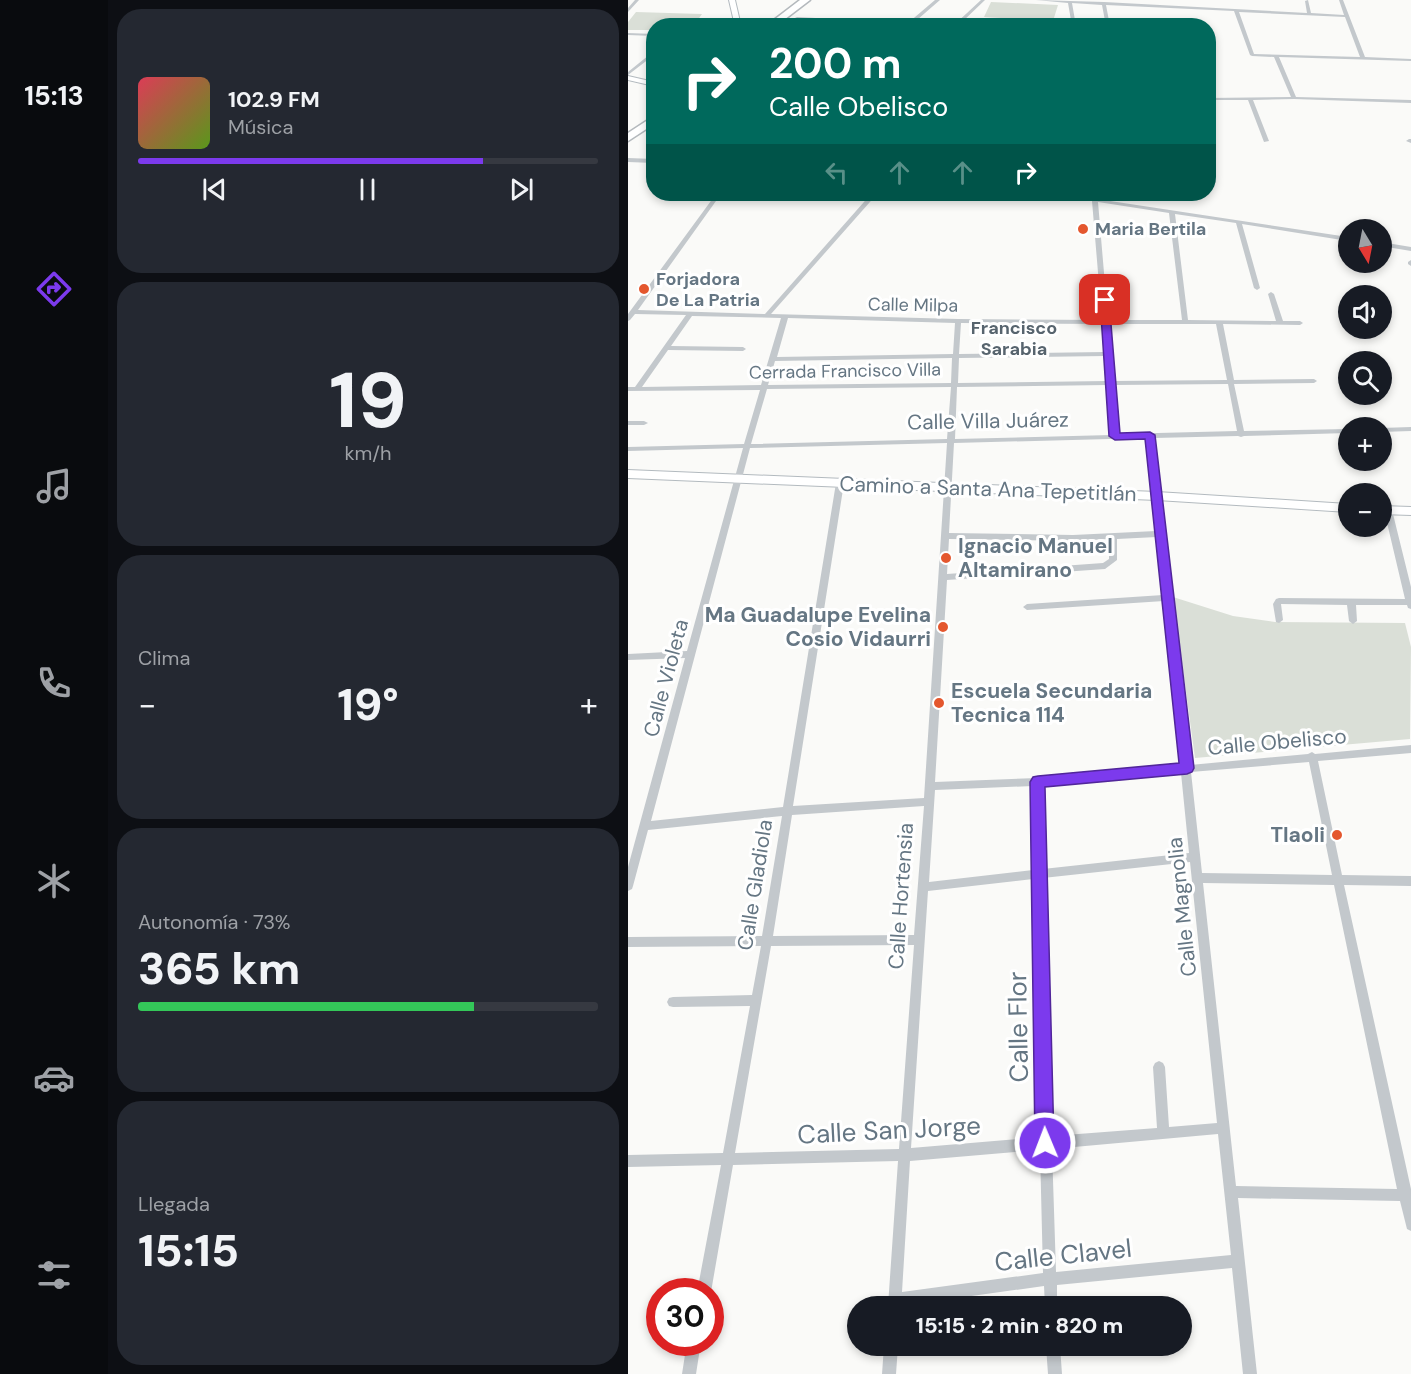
<!DOCTYPE html>
<html lang="es">
<head>
<meta charset="utf-8">
<style>
	:root { --surface:#171b24; --page:#242831; --text:#f1f3f6; --muted:#9ea1a6; --line:#363941; --accent:#7c3aed }
	body { margin:0; font-family:"DM Sans",sans-serif; background:var(--page); color:var(--text); height:100vh; display:flex; flex-direction:column; font-size:22px; white-space:nowrap }
	* { box-sizing:border-box; margin:0 }
	p { font-size:20px; color:var(--muted) }
	.icon { flex:none; width:33px; height:33px; fill:none; stroke:currentColor; stroke-width:2; stroke-linecap:round; stroke-linejoin:round }
	.map { position:relative; flex:1; overflow:hidden }
	.sheet { display:flex; flex-direction:column; gap:9px; padding:9px; background:#0d0f14; width:520px }
	.sheet>* { flex:none }
	.banner { position:absolute; left:18px; top:18px; width:570px; height:183px; border-radius:24px; box-shadow:0 3px 9px #0003; background:#00695c; color:#fff; overflow:hidden }
	.needle { width:39px; rotate:170deg }
	.tools { position:absolute; left:710px; top:219px; display:grid; gap:12px }
	.tools a { display:grid; place-items:center; width:54px; height:54px; border-radius:50%; background:var(--surface); box-shadow:0 3px 9px #0003; font-size:30px }
	.speed { position:absolute; left:18px; top:1278px; display:flex; gap:12px; font-size:30px; font-weight:700; text-align:center }
	.speed>* { display:grid; place-content:center; width:78px; height:78px; border-radius:50%; background:var(--surface); box-shadow:0 3px 9px #0003; line-height:1 }
	.speed .limit { border:9px solid #d22; background:#fff; color:#111 }
	.pin { position:absolute; display:grid; place-items:center; width:51px; height:51px; color:#fff; margin:-26px; border-radius:12px; box-shadow:0 3px 9px #0006 }
	.me { position:absolute; width:66px; margin:-33px; rotate:359deg; stroke-linejoin:round; filter:drop-shadow(0 0 4px #0008) }
	.turn { display:flex; align-items:center; gap:21px; height:126px; padding:0 24px; font-size:27px }
	.turn .icon { width:78px; height:78px; stroke-width:2.5 }
	.turn b { display:block; font-size:42px; line-height:51px }
	.lanes { display:flex; align-items:center; height:57px; padding:0 24px; background:#0003; justify-content:center; gap:30px; direction:ltr }
	.lanes .off { opacity:.35 }
	.big { font-size:45px; font-weight:800; line-height:1.1 }
	.sheet .card { flex:1; display:flex; flex-direction:column; justify-content:center; gap:9px; min-width:0; padding:0 21px; border-radius:24px; background:var(--page) }
	.sheet .dial { align-items:center; gap:0 }
	.dial b { font-size:78px; line-height:1 }
	.song { display:flex; align-items:center; gap:18px }
	.cover { width:72px; height:72px; border-radius:9px; background:linear-gradient(135deg,hsl(350 70% 55%),hsl(90 70% 35%)) }
	.played { height:6px; border-radius:3px; background:linear-gradient(90deg,var(--accent) 75%,var(--line) 75%) }
	.keys { display:flex; justify-content:space-around; direction:ltr }
	.heat { display:flex; justify-content:space-between; align-items:center; font-size:33px; direction:ltr }
	.charge { height:9px; border-radius:4px; background:linear-gradient(90deg,#34c759 73%,var(--line) 0) }
	.trip { position:absolute; left:219px; top:1296px; width:345px; height:60px; border-radius:30px; background:var(--surface); box-shadow:0 3px 9px #0003; font-weight:800; line-height:60px; text-align:center }
	main { display:flex; flex:1; min-height:0 }
	.dock { display:flex; flex-direction:column; width:108px; justify-content:space-around; align-items:center; background:#090b0e; color:var(--muted) }
	.dock .icon { width:42px; height:42px }
	.dock .current { color:var(--accent) }
	.dock b { font-size:27px; color:var(--text) }
	.map>svg:first-child { display:block }
	.green { fill:#dadfd7 }
	.lines { fill:none; stroke-linecap:round; stroke-linejoin:round }
	.secondary-casing { stroke:#b3babf; stroke-width:2 }
	.highway-casing { stroke:#b4b9bd; stroke-width:3 }
	.street { fill:#c3c8cc; fill-rule:evenodd }
	.secondary { fill:#fff; fill-rule:evenodd }
	.highway { fill:#fff; fill-rule:evenodd }
	.route { fill:#7c3aed; stroke:#51269a; stroke-width:1.5 }
	.poi-dot { fill:#e4572e; stroke:#fff; stroke-width:2 }
	.labels { text-anchor:middle; stroke-width:6; stroke-linejoin:round; paint-order:stroke }
	.far-poi-label { font-size:18px; font-weight:bold; fill:#657683; stroke:#fff; text-anchor:start }
	.far-street-label { font-size:18px; fill:#657683; stroke:#fff }
	.far-neighbourhood-label { font-size:18px; font-weight:bold; fill:#57646e; stroke:#fff }
	.street-label { font-size:21px; fill:#657683; stroke:#fff }
	.poi-label { font-size:21px; font-weight:bold; fill:#657683; stroke:#fff; text-anchor:start }
	.near-street-label { font-size:26px; fill:#657683; stroke:#fff }
</style>
</head>
<body>
<main>
<nav class="dock">
<b>15:13</b>
<svg class="icon current" aria-label="directions" viewBox="0 0 24 24"><path d="M12 3l9 9-9 9-9-9zM9 14v-3h6M13 9l2 2-2 2"/></svg>
<svg class="icon" aria-label="music" viewBox="0 0 24 24"><path d="M9 18V5l10-2v13"/><circle cx="6" cy="18" r="3"/><circle cx="16" cy="16" r="3"/></svg>
<svg class="icon" aria-label="phone" viewBox="0 0 24 24"><path d="M5 4h4l2 5-3 2q2 4 5 5l2-3 5 2v4C11 20 4 13 5 4z"/></svg>
<svg class="icon" aria-label="climate" viewBox="0 0 24 24"><path d="M12 3v18M4 7l16 10M4 17L20 7"/></svg>
<svg class="icon" aria-label="car" viewBox="0 0 24 24"><path d="M5 17H2v-5l4-1 3-4h7l3 4 3 1v5h-3M9 17h6M6 11h13"/><circle cx="7" cy="17" r="2"/><circle cx="17" cy="17" r="2"/></svg>
<svg class="icon" aria-label="filters" viewBox="0 0 24 24"><path d="M4 7h16M4 17h16"/><circle cx="9" cy="7" r="2"/><circle cx="15" cy="17" r="2"/></svg>
</nav>
<section class="sheet">
<div class="card">
<div class="song"><i class="cover"></i><div><b>102.9 FM</b><p>Música</p></div></div>
<div class="played"></div>
<div class="keys"><svg class="icon" aria-label="previous" viewBox="0 0 24 24"><path d="M18 5L8 12l10 7zM5 5v14"/></svg><svg class="icon" aria-label="pause" viewBox="0 0 24 24"><path d="M8 5v14M16 5v14"/></svg><svg class="icon" aria-label="next" viewBox="0 0 24 24"><path d="M6 5l10 7-10 7zM19 5v14"/></svg></div>
</div>
<div class="card dial"><b>19</b><p>km/h</p></div>
<div class="card"><p>Clima</p>
<div class="heat"><a>−</a><b class="big">19°</b><a>+</a></div>
</div>
<div class="card"><p>Autonomía · 73%</p><b class="big">365 km</b><div class="charge"></div></div>
<div class="card"><p>Llegada</p><b class="big">15:15</b></div>
</section>
<div class="map">
<svg width="783" height="1374" viewBox="0 0 783 1374">
	<rect width="100%" height="100%" fill="#fafaf8"/>
	<!-- green -->
	<path class="green" d="M363,2L430,5L425,21L356,17Z
		M8,12L74,14L66,25L26,26L25,30H0V22Z
		M545,597L605,616L647,622L777,623L783,647L782,739L567,758Z"/>
	<g class="lines">
		<!-- secondary casing -->
		<g class="secondary-casing">
			<path id="secondary" d="M101,0H107L113,26H107Z
				M0,76L26,82V86L0,80Z
				M0,470L529,492L720,504V512L529,500L0,478Z
				M753,506L783,507V515L753,514Z"/>
		</g>
		<!-- highway casing -->
		<g class="highway-casing">
			<path id="highway" d="M172,0H182L148,26H138Z
				M26,116V124L0,141V133Z"/>
		</g>
		<!-- street -->
		<path class="street" d="M7,0H11L0,12V8Z
			M307,0H312L282,26L169,19L167,18L169,17L280,23Z
			M353,0H357L333,23L355,26H325Z
			M408,0L476,2L679,13L677,1L680,0L683,13L716,15L711,0H715L737,57L783,59V61L651,57L668,97L783,100V103L666,99L625,100L641,141L636,142L620,100H580V98L663,97L646,57L624,56L622,55L606,11L478,5L482,26H478L474,5L444,3L448,26H444L440,3ZM611,12L717,17L732,57L626,54Z
			M513,21H549L551,22L549,23H511Z
			M0,33L26,34V36L0,35Z
			M26,51V55L0,75V72Z
			M781,139H783V143L778,141Z
			M0,158L26,159V163L0,162Z
			M88,194H93L10,310L137,314L243,194H249L143,314L330,319L474,320L464,201L428,196L426,194H436L720,237V241L614,224L632,288L629,290L626,288L608,223L547,214L560,320L648,321L640,294L643,292L646,294L655,321H672L675,323L672,325L595,324L606,380L686,379L689,381L686,383L606,384L616,431L720,429V433L616,436L613,437L610,436L526,438L562,765L680,754L684,752L687,754L783,745V753L690,761L714,875L783,876V886L716,885L783,1189V1231L779,1229L772,1201L610,1198L629,1374H615L604,1268L429,1285V1306H417L416,1286L272,1306H260L270,1161L105,1165L83,1292H69L93,1165L0,1167V1155L95,1153L122,1006L45,1007L41,1006L39,1002L41,998L45,997L124,995L133,946L0,947V937L134,936L154,816L20,830L5,886L4,889L0,891V867L57,658L0,660V654L59,651L115,448L0,451V447L116,444L132,390L0,391V387H7L58,315L7,314L2,320L0,321V314ZM470,202L541,213L554,320H480ZM64,316L153,318L133,385L14,387L40,350L115,351L118,349L115,347L43,346ZM160,318L327,323L325,354L149,357ZM333,323L474,324L477,352L331,354ZM481,324H588L599,380L486,381ZM477,356L479,381L330,383L331,358ZM324,358L323,383L140,385L147,361ZM600,384L609,431L490,434L486,385ZM479,385L483,435L327,439L329,387ZM323,387L319,439L123,444L139,389ZM519,438L528,531L445,535L321,533L326,443ZM319,443L296,798L165,806L216,483L212,480L208,483L155,807L23,821L122,448ZM529,537L535,595L399,604L395,607L399,610L536,601L552,765L410,778L307,782L319,580L477,569L489,560V539ZM321,539L445,541L481,539V559L475,563L319,574ZM681,762L704,875L574,873L563,772ZM553,773L561,853L415,869V786ZM405,786V870L301,882L307,790ZM296,806L286,935L145,936L164,815ZM562,862L589,1123L541,1127L537,1067L535,1063L531,1061L527,1063L525,1067L529,1128L424,1136L415,878ZM405,879L412,1137L283,1148L300,891ZM575,883L706,885L769,1189L608,1186ZM286,945L271,1149L107,1153L143,946ZM590,1134L603,1255L428,1272L424,1149ZM412,1150L415,1273L274,1292L282,1161Z
			M753,242L783,247V251L753,246Z
			M783,260V266L780,264V262Z
			M0,421H16L20,423L16,425H0Z
			M783,427V431L753,432V428Z
			M760,507L764,510L783,587V609L780,608L779,605H728L729,621L725,624L721,621L719,605L653,604L655,620L651,623L648,622L645,604L648,599L651,598L777,599L756,510Z
			M59,1342H73L68,1374H54Z
			M256,1346H270L268,1374H254Z
			M418,1346H432L434,1374H420Z"/>
		<!-- secondary -->
		<use href="#secondary" class="secondary"/>
		<!-- highway -->
		<use href="#highway" class="highway"/>
	</g>
	<!-- route -->
	<path class="route" d="M477,297L481,300L492,433L522,432L527,435L566,768L564,772L559,774L417,787L426,1143L423,1149L417,1152L410,1149L407,1143L402,782L405,777L410,776L551,763L517,439L487,440L481,436L472,300Z"/>
	<!-- markers -->
	<g class="poi-dot">
		<circle cx="455" cy="229" r="6"/>
		<circle cx="16" cy="289" r="6"/>
		<circle cx="318" cy="558" r="6"/>
		<circle cx="315" cy="627" r="6"/>
		<circle cx="311" cy="703" r="6"/>
		<circle cx="709" cy="835" r="6"/>
	</g>
	<g class="labels">
		<!-- far-poi labels -->
		<g class="far-poi-label">
			<text x="467" y="235">Maria Bertila</text>
			<text x="28" y="285">Forjadora<tspan x="28" dy="21">De La Patria</tspan></text>
		</g>
		<!-- far-street labels -->
		<g class="far-street-label">
			<text transform="translate(285 305) rotate(1)" y="6">Calle Milpa</text>
			<text transform="translate(217 371) rotate(-1)" y="6">Cerrada Francisco Villa</text>
		</g>
		<!-- far-neighbourhood labels -->
		<g class="far-neighbourhood-label">
			<text x="386" y="334">Francisco<tspan x="386" dy="21">Sarabia</tspan></text>
		</g>
		<!-- street labels -->
		<g class="street-label">
			<text transform="translate(360 421) rotate(-1)" y="7">Calle Villa Juárez</text>
			<text transform="translate(360 489) rotate(2)" y="7">Camino a Santa Ana Tepetitlán</text>
			<text transform="translate(38 678) rotate(-75)" y="7">Calle Violeta</text>
			<text transform="translate(649 742) rotate(-5)" y="7">Calle Obelisco</text>
			<text transform="translate(127 885) rotate(-81)" y="7">Calle Gladiola</text>
			<text transform="translate(273 896) rotate(-86)" y="7">Calle Hortensia</text>
			<text transform="translate(554 907) rotate(-96)" y="7">Calle Magnolia</text>
		</g>
		<!-- poi labels -->
		<g class="poi-label">
			<text x="330" y="553">Ignacio Manuel<tspan x="330" dy="24">Altamirano</tspan></text>
			<text x="303" y="622" text-anchor="end">Ma Guadalupe Evelina<tspan x="303" dy="24">Cosio Vidaurri</tspan></text>
			<text x="323" y="698">Escuela Secundaria<tspan x="323" dy="24">Tecnica 114</tspan></text>
			<text x="697" y="842" text-anchor="end">Tlaoli</text>
		</g>
		<!-- near-street labels -->
		<g class="near-street-label">
			<text transform="translate(390 1027) rotate(-91)" y="9">Calle Flor</text>
			<text transform="translate(261 1130) rotate(-3)" y="9">Calle San Jorge</text>
			<text transform="translate(435 1255) rotate(-6)" y="9">Calle Clavel</text>
		</g>
	</g>
</svg>
<div class="tools">
<a><svg class="needle" viewBox="-14 -14 28 28"><path d="M0-13l5 13h-10z" fill="#e53935"/><path d="M0 13l5-13h-10z" fill="#9ea1a6"/></svg></a>
<a><svg class="icon" aria-label="sound" viewBox="0 0 24 24"><path d="M4 9h4l5-4v14l-5-4H4zM17 9q2 3 0 6"/></svg></a>
<a><svg class="icon" aria-label="search" viewBox="0 0 24 24"><circle cx="10" cy="10" r="6"/><path d="M15 15l6 6"/></svg></a>
<a>+</a>
<a>−</a>
</div>
<div class="speed"><div class="limit">30</div></div>
<div class="pin" style="left:477px;top:300px;background:#d93025"><svg class="icon" aria-label="arrive" viewBox="0 0 24 24"><path d="M6 21V4h12l-3 4 3 4H6"/></svg></div>
<svg class="me" style="left:417px;top:1143px" viewBox="-20 -20 40 40"><circle r="17" fill="#7c3aed" stroke="#fff" stroke-width="3"/><path d="M0-11L8 9 0 5-8 9z" fill="#fff"/></svg>
<div class="trip">15:15 · 2 min · 820 m</div>
<div class="banner">
<div class="turn"><svg class="icon" aria-label="right" viewBox="0 0 24 24"><path d="M7 20v-9h11M14 6l5 5-5 5"/></svg><div><b>200 m</b>Calle Obelisco</div></div>
<div class="lanes"><svg class="icon off" aria-label="left" viewBox="0 0 24 24"><path d="M17 20v-9H6M10 6l-5 5 5 5"/></svg><svg class="icon off" aria-label="ahead" viewBox="0 0 24 24"><path d="M12 20V5M6 11l6-6 6 6"/></svg><svg class="icon off" aria-label="ahead" viewBox="0 0 24 24"><path d="M12 20V5M6 11l6-6 6 6"/></svg><svg class="icon" aria-label="right" viewBox="0 0 24 24"><path d="M7 20v-9h11M14 6l5 5-5 5"/></svg></div>
</div>
</div>
</main>
</body>
</html>
